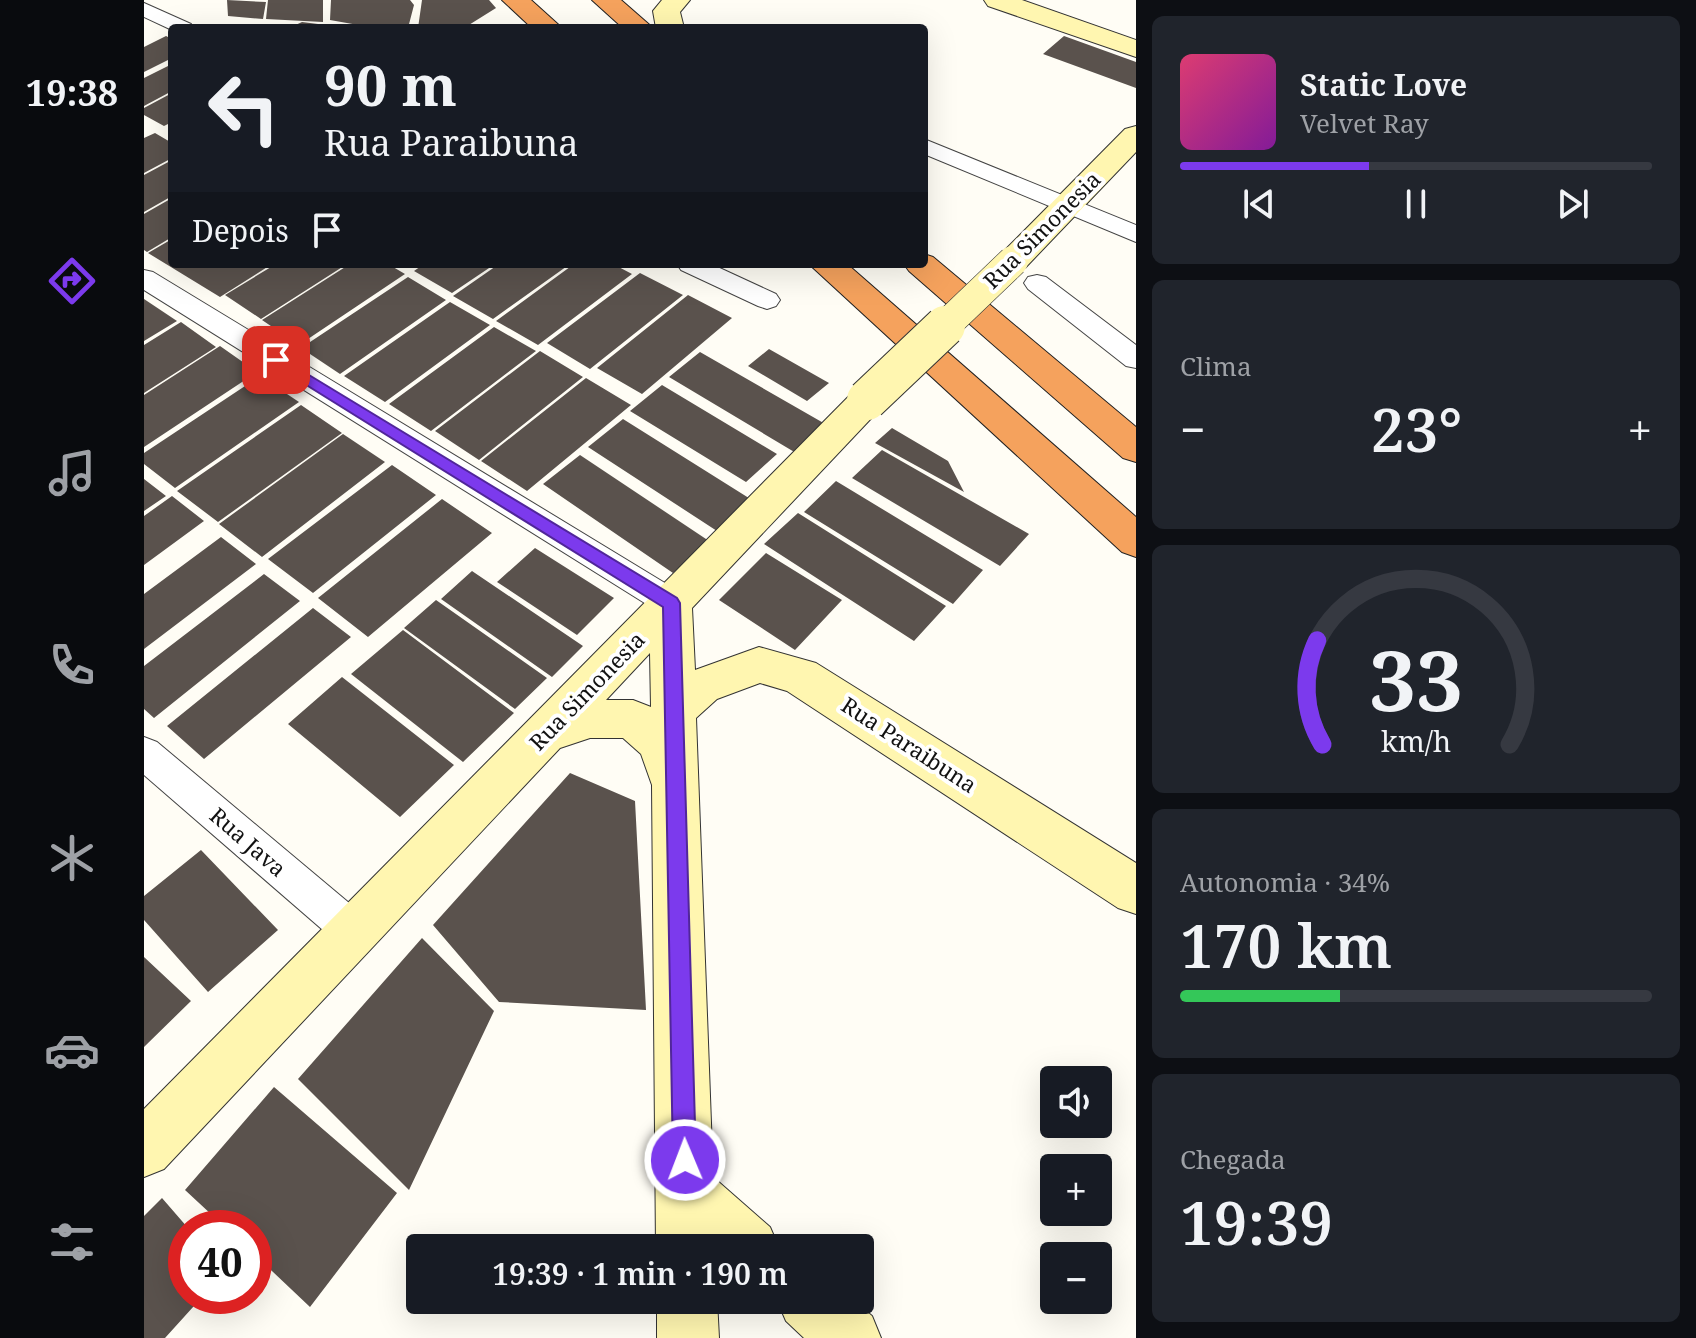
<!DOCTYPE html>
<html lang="pt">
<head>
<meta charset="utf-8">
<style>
	:root { --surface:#171b24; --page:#20242c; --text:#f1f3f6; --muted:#9ea1a6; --line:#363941; --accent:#7c3aed }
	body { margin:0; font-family:"Noto Serif",serif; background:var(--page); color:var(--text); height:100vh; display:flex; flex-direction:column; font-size:30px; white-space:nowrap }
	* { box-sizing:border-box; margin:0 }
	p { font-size:26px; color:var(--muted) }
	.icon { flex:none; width:44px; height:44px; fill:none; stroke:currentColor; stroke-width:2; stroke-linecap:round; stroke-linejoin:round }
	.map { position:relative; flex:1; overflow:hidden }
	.drawer { display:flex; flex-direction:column; gap:16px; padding:16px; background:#0d0f14; width:560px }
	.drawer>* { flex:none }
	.banner { position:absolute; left:24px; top:24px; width:760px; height:244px; border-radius:8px; box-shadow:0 8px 32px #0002; background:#171b24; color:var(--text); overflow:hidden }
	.tools { position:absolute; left:896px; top:1066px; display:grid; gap:16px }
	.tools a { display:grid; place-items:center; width:72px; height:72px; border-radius:8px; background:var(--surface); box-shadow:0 8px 32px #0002; font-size:40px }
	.speed { position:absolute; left:24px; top:1210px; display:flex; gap:16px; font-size:40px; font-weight:700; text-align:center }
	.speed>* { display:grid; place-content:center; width:104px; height:104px; border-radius:50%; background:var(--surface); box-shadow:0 8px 32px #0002; line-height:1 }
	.speed .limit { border:12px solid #d22; background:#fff; color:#111 }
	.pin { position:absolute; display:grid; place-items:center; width:68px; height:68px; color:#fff; margin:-34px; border-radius:16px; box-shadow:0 4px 12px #0006 }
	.me { position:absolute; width:88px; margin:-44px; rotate:359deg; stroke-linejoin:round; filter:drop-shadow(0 0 6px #0008) }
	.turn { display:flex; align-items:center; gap:28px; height:168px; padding:0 24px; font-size:36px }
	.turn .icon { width:104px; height:104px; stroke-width:2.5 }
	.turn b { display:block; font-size:56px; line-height:68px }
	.then { display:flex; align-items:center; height:76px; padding:0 24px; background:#0003; gap:16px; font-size:30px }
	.big { font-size:60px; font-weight:600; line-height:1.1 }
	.drawer .tile { flex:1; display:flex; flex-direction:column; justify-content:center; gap:12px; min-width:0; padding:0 28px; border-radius:12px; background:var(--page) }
	.drawer .dial { align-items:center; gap:0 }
	.dial svg { height:208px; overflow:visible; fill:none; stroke:var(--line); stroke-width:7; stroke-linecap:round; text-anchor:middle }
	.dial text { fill:var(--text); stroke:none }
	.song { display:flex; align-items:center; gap:24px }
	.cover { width:96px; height:96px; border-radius:12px; background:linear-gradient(135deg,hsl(340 70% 55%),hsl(290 70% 35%)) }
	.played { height:8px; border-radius:4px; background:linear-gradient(90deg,var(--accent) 40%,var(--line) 40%) }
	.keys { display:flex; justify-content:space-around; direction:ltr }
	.heat { display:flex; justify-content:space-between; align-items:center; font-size:44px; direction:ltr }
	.charge { height:12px; border-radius:6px; background:linear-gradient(90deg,#34c759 34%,var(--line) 0) }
	.trip { position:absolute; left:262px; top:1234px; width:468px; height:80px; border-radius:8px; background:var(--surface); box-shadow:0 8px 32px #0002; font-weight:600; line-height:80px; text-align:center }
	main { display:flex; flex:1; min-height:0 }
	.tabs { display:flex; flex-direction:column; width:144px; justify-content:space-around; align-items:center; background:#090b0e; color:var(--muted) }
	.tabs .icon { width:56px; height:56px }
	.tabs .current { color:var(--accent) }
	.tabs b { font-size:36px; color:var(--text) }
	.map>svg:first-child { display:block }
	.building { fill:#5a524d }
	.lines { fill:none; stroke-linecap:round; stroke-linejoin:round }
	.street-casing { stroke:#444; stroke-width:2 }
	.secondary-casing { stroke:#333; stroke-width:2 }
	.highway-casing { stroke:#222; stroke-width:2 }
	.street { fill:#fff; fill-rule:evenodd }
	.secondary { fill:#fff6b0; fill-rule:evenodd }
	.highway { fill:#f5a25d; fill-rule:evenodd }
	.secondary-bridge-far1-casing { stroke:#333; stroke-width:31; stroke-linecap:butt }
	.secondary-bridge-casing { stroke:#333; stroke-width:42; stroke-linecap:butt }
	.secondary-bridge-far1 { stroke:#fff6b0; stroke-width:30 }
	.secondary-bridge { stroke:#fff6b0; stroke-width:40 }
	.route { fill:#7c3aed; stroke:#51269a; stroke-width:2 }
	.labels { text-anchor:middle; stroke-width:8; stroke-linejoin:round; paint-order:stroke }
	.street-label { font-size:22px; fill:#111; stroke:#fff }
</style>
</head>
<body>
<main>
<nav class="tabs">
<b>19:38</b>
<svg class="icon current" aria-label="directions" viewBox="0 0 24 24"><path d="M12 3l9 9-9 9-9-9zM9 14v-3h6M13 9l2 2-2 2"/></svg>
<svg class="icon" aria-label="music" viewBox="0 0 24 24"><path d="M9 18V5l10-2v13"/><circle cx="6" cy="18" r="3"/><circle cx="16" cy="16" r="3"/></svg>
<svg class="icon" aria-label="phone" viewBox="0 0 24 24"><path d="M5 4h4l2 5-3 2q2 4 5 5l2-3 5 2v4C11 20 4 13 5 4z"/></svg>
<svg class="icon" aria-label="climate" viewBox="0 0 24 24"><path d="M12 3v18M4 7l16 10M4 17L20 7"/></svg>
<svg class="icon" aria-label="car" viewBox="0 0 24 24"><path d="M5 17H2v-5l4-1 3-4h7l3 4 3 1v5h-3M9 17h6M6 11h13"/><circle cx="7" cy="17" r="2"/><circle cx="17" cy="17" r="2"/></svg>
<svg class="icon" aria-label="filters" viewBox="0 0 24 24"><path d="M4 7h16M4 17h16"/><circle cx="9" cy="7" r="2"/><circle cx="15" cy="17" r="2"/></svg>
</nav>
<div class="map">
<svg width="992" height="1338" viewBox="0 0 992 1338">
	<rect width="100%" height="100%" fill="#fffdf5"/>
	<!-- building -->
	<path class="building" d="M83,0L122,2L119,19L84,16Z
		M124,0H179V22L122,19Z
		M187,0H266L270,5L264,28H231L186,20Z
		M278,0H345L352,8L320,28H274Z
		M158,22L190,26V28H145Z
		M22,36L28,39V58L0,72V47Z
		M920,36L992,62V88L899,54Z
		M28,64V91L0,106V78Z
		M28,93V122L20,126L0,115V108Z
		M11,133L28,143V158L0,173V138Z
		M28,160V196L0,212V175Z
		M28,198V237L3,252L0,250V214Z
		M28,239V264H128L76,297L4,253Z
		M132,264H203L117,319L81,295Z
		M206,264H244L261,274L155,345L118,320Z
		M280,264H351L308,293L270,271Z
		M355,264H426L349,319L309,296Z
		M430,264H469L488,274L394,345L352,321Z
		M496,273L539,295L446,369L403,343Z
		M264,277L302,300L196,374L157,348Z
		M544,295L588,318L498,394L453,368Z
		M0,299L33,321L0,341Z
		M306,302L346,325L241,402L200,376Z
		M37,322L72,347L0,393V345Z
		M350,327L392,351L287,431L245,404Z
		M76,346L113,372L0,447V395Z
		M625,349L685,383L663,401L604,366Z
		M396,351L439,377L335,460L291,431Z
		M556,352L683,425L652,453L525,377Z
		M116,376L155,402L31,488L0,464V453Z
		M442,378L487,405L383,491L337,461Z
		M518,385L633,454L602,482L486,411Z
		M157,405L198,433L74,522L33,491Z
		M479,419L608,500L573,531L444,447Z
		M748,428L804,461L820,492L731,443Z
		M199,434L241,462L118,557L75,524Z
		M738,450L885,534L856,566L708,478Z
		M436,455L565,541L529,573L399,484Z
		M248,465L292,495L169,593L124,559Z
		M0,479L22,496L0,511Z
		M692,481L839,570L809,604L660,512Z
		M28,496L60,521L0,565V516Z
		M298,499L348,533L224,637L174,598Z
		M654,513L802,606L770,641L620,544Z
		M77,537L112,564L0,649V594Z
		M391,548L470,598L433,635L353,582Z
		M622,553L698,600L651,650L575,600Z
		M328,571L439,646L408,677L297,599Z
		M120,574L156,601L10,718L0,709V666Z
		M292,600L403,678L371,709L260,628Z
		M169,608L207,637L60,759L23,726Z
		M259,630L370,713L319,762L207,674Z
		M198,677L310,765L256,817L144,724Z
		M426,773L491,801L502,1010L355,1002L289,925Z
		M57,850L134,930L64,992L0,920V896Z
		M278,938L350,1011L265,1190L154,1079Z
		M0,957L47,1001L0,1047Z
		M130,1087L253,1193L166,1307L110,1254V1228H82L41,1190Z
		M18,1198L44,1228L42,1296H59L21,1338H0V1216Z"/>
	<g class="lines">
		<!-- street casing -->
		<g class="street-casing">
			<path id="street" d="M0,3L47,24L50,28L28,30L0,17Z
				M780,139L992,225V242L780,154Z
				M533,264H567L632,294L636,300L632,306L623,309L614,306L537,270Z
				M0,270L9,272L539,594L543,603L539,612L527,616L515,612L0,290Z
				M893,275L902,277L992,345V368L982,366L884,289L880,283L884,277Z
				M0,737L13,742L223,918L229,931L223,944L209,950L195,944L0,775Z"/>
		</g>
		<!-- secondary casing -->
		<g class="secondary-casing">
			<path id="secondary" d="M518,0H546L536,12L540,28H512L509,11Z
				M840,0H878L992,40V57L844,6Z
				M992,126V152L881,268L869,271L857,268L852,261L857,254L981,129Z
				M723,387L736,391L741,400L736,409L548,608L551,670L615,647L672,663L992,863V914L974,908L643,691L616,683L573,699L552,718L569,1177L626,1227L635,1248H512L508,785L497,754L479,738H446L416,748L20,1169L0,1177V1109L710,391ZM506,653L507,707L489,700H462Z
				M513,1300H573L575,1338H513Z
				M633,1300H709L728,1316L737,1338H660L642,1321Z"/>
		</g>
		<!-- highway casing -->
		<g class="highway-casing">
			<path id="highway" d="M358,0H387L418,28H388Z
				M448,0H477L509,28H479Z
				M780,254L789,257L992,427V462L979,458L765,271L760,264H780Z
				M665,264H703L992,517V557L978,552Z"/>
		</g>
		<!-- street -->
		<use href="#street" class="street"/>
		<!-- secondary -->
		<use href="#secondary" class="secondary"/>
		<!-- highway -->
		<use href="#highway" class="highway"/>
		<!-- secondary-bridge-far1 casing -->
		<g class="secondary-bridge-far1-casing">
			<path id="secondary-bridge-far1" d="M799,328L869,261"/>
		</g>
		<!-- secondary-bridge casing -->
		<g class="secondary-bridge-casing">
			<path id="secondary-bridge" d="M723,400L801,326"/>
		</g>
		<!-- secondary-bridge-far1 -->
		<use href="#secondary-bridge-far1" class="secondary-bridge-far1"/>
		<!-- secondary-bridge -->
		<use href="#secondary-bridge" class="secondary-bridge"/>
	</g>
	<!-- route -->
	<path class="route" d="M132,355L533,598L536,603L552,1160L549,1168L541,1172L532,1168L529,1160L519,607L127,363V356Z"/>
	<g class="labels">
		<!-- street labels -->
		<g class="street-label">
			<text transform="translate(898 230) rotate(-45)" y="8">Rua Simonesia</text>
			<text transform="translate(443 691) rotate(-46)" y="8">Rua Simonesia</text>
			<text transform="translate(765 745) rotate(33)" y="8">Rua Paraibuna</text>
			<text transform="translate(104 842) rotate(41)" y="8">Rua Java</text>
		</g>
	</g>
</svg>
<div class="tools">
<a><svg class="icon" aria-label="sound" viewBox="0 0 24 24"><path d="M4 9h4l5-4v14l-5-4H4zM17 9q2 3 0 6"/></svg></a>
<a>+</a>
<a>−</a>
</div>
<div class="speed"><div class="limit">40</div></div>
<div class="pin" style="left:132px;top:360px;background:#d93025"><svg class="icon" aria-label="arrive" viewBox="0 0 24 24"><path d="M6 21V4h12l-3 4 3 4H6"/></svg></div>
<svg class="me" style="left:541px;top:1160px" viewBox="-20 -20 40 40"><circle r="17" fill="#7c3aed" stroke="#fff" stroke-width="3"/><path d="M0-11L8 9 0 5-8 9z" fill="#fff"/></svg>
<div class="trip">19:39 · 1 min · 190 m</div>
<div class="banner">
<div class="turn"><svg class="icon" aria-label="left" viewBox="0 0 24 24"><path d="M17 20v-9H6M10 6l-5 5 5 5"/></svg><div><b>90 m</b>Rua Paraibuna</div></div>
<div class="then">Depois<svg class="icon" aria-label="arrive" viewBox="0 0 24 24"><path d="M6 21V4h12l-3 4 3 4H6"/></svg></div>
</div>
</div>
<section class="drawer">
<div class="tile">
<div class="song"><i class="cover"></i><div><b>Static Love</b><p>Velvet Ray</p></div></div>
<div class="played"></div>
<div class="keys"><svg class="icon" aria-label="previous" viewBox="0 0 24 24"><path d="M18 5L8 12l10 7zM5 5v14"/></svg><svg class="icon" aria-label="pause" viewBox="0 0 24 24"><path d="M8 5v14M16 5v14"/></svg><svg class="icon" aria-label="next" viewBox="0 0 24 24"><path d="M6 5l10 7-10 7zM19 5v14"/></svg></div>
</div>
<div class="tile"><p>Clima</p>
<div class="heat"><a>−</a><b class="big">23°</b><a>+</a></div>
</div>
<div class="tile dial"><svg viewBox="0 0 100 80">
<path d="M14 69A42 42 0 1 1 86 69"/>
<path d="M14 69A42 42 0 0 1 12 29" stroke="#7c3aed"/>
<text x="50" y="56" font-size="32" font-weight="700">33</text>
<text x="50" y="72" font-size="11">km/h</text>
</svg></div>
<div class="tile"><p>Autonomia · 34%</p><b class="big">170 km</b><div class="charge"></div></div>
<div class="tile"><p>Chegada</p><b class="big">19:39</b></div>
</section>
</main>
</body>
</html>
